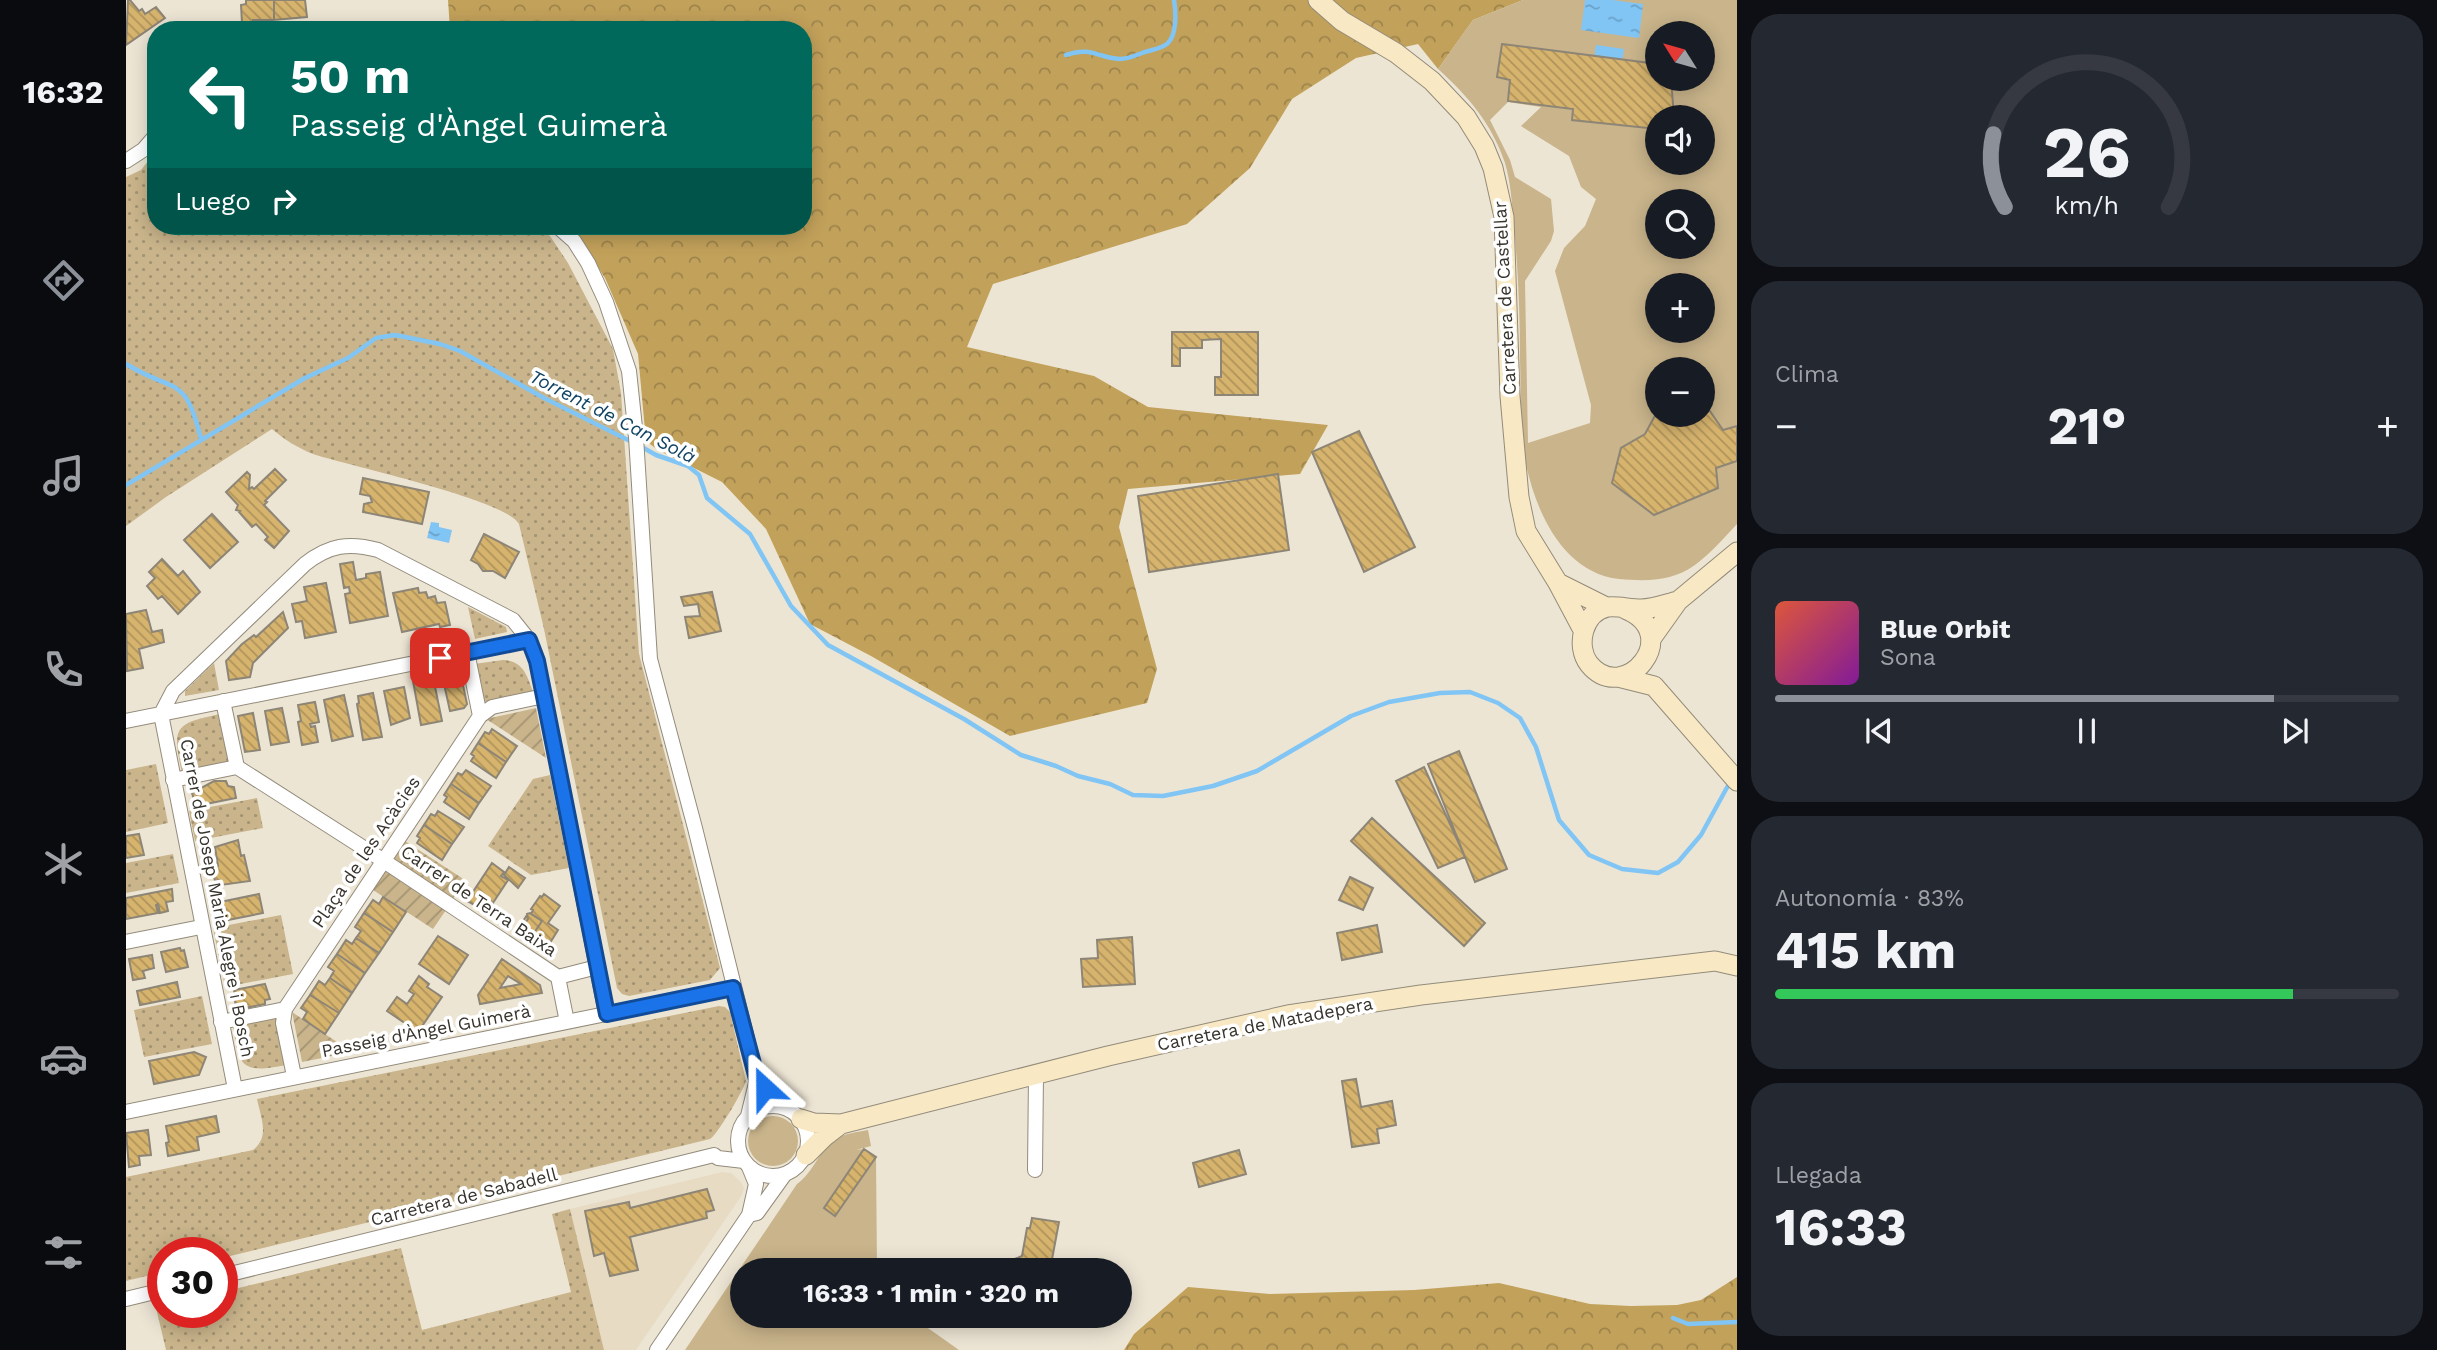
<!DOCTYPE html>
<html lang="es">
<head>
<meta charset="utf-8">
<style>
	:root { --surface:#171b24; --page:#242831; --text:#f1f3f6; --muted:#9ea1a6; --line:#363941; --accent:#8c9099 }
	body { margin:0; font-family:"Work Sans",sans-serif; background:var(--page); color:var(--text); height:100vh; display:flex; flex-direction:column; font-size:26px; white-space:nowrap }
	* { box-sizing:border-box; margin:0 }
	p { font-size:23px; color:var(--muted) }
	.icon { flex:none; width:38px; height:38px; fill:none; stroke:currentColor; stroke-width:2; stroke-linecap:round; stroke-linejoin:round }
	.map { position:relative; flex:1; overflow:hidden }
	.details { display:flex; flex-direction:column; gap:14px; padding:14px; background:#0d0f14; width:700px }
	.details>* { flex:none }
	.banner { position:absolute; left:21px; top:21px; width:665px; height:214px; border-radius:28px; box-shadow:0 4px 18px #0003; background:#00695c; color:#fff; overflow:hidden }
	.needle { width:46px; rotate:307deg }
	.buttons { position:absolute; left:1519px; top:21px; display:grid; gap:14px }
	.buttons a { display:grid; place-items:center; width:70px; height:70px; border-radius:50%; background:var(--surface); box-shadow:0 4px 18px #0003; font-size:35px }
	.speed { position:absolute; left:21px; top:1237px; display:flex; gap:14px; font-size:35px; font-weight:700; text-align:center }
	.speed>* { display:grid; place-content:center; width:91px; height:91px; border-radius:50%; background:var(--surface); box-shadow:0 4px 18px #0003; line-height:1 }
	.speed .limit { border:10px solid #d22; background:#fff; color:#111 }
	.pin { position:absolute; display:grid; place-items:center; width:60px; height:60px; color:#fff; margin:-30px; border-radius:14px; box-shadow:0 4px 10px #0006 }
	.me { position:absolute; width:77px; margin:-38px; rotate:336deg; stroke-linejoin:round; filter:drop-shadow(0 0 5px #0008) }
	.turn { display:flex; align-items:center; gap:24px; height:147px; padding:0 28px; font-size:32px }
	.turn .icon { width:91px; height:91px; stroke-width:2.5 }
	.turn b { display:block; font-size:49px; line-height:60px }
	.then { display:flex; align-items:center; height:66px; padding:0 28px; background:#0003; gap:14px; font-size:26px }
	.big { font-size:52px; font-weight:700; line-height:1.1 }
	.details .tile { flex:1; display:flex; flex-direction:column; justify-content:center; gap:10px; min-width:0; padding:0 24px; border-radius:28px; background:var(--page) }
	.details .dial { align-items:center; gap:0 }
	.dial svg { height:182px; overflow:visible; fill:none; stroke:var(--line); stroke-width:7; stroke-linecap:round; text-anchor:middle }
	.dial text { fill:var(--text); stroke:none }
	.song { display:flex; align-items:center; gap:21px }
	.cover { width:84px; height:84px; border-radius:10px; background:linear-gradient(135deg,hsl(10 70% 55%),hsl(290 70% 35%)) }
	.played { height:7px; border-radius:4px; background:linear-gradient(90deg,var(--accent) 80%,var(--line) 80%) }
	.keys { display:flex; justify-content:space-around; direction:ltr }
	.heat { display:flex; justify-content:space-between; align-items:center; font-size:38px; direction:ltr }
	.charge { height:10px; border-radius:5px; background:linear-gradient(90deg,#34c759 83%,var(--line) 0) }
	.trip { position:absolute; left:604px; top:1258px; width:402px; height:70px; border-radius:35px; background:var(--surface); box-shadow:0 4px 18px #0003; font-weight:700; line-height:70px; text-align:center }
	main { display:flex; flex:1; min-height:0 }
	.tabs { display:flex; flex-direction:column; width:126px; justify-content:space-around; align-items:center; background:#090b0e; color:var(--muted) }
	.tabs .icon { width:49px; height:49px }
	.tabs .active { color:var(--accent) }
	.tabs b { font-size:32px; color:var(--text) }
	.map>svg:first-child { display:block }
	.built { fill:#e7dbc3 }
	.grass { fill:url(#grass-dots) }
	.forest { fill:url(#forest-crowns) }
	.park { fill:#c9b48b; fill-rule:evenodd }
	.garden { fill:url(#garden-furrows) }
	.water { fill:url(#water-ripples) }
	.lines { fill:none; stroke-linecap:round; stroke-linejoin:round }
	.stream { stroke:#81c5f5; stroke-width:4.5 }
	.building { fill:url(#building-back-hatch); stroke:#8d8576; stroke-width:2; fill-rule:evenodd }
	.street-casing { stroke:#938b7b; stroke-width:16 }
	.secondary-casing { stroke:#938b7b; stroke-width:21 }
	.street { stroke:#fff; stroke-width:14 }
	.secondary { stroke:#f8e9c4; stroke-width:19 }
	.route-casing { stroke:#114b97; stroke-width:18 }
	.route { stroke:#1a73e8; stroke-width:12 }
	.labels { text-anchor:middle; stroke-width:7; stroke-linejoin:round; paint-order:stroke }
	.street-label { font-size:18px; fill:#37342d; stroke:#fff }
	.water-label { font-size:19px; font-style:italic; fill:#0e4363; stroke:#fff }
</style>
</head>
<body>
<main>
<nav class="tabs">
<b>16:32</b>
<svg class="icon active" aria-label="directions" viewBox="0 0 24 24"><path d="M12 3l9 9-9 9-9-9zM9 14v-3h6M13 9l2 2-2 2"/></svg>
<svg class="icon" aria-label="music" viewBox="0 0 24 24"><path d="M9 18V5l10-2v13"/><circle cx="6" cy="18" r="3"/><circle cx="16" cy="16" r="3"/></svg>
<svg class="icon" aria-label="phone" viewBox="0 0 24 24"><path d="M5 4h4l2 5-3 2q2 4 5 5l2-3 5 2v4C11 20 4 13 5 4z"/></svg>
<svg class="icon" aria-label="climate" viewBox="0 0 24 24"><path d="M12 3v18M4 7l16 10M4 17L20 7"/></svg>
<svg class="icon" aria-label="car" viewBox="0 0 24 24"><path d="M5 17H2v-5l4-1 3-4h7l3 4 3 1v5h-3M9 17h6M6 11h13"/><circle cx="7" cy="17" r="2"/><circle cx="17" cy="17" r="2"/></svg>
<svg class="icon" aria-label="filters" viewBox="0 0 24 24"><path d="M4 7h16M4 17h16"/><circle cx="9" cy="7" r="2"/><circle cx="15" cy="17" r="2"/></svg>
</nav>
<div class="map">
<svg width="1611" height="1350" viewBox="0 0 1611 1350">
	<defs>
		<pattern id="grass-dots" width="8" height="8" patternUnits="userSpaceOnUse" patternTransform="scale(1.75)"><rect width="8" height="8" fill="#c9b48b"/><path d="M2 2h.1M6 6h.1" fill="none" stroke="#a49372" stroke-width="1.8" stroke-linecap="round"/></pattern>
		<pattern id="forest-crowns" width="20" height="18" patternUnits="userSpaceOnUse" patternTransform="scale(1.75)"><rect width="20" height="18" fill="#c2a15a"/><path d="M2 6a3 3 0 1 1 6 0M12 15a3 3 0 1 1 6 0" fill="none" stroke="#9e844b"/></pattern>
		<pattern id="garden-furrows" width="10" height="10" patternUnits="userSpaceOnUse" patternTransform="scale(1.75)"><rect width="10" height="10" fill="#c9b48b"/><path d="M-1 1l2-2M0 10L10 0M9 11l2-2" fill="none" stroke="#a49372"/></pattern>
		<pattern id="water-ripples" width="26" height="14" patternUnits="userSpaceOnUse" patternTransform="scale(1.75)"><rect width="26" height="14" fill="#81c5f5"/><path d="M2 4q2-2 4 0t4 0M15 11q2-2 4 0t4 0" fill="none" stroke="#6aa1c7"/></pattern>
		<pattern id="building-back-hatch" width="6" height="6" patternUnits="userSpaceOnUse" patternTransform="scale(1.75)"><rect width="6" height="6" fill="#d7b46e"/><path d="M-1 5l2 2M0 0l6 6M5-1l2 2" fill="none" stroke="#af935b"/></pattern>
	</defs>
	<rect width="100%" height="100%" fill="#ede5d4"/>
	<!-- built -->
	<path class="built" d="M596,1172L605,1173L615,1182L618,1188L616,1195L510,1350H478L444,1209Z"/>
	<!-- grass -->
	<path class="grass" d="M30,151V226H408L424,236L442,263L487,349L495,393L513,654L594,968L584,980L503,996L496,994L491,988L418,629L393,524C379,499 223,466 187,454C172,448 159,440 146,429L40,497L0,526V177L15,170Z
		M342,607L380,627L381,632L349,639Z
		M377,660C397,661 401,675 407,692L357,702L341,665Z
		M88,663L93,690L59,696V691Z
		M104,712L109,772L58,782C45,724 45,724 104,712Z
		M30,764L42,823L0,832V770Z
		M424,775L443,868L405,875L362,846L407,779Z
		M131,798L137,828L69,841L63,811Z
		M47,854L53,883L0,893V863Z
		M155,915L167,974L99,987L87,928Z
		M76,996L86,1044L18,1057L8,1010Z
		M593,1006L599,1007L604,1012L620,1081C617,1091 592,1134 584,1139L96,1258V1253H37V1272L0,1281V1177L127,1150C144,1137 135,1118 131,1099Z
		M149,1014L160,1065C108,1076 114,1061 105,1016Z
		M444,1209L478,1350H40L30,1308L37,1307V1312H96V1292L275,1248L296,1330L445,1292L426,1214Z"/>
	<!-- forest -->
	<path class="forest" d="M322,0H1397L1347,20L1312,69L1292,44L1230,58L1166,99L1124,168L1061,224L867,284L841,347L968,376L1022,407L1202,425L1174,474L1002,489L993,527L1031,669L1021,703L884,736L745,656L684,624L640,529L596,482L532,450L520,441L512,354L479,278L456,243L438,226H677V30H324Z
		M1611,1277V1350H998L1008,1334L1062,1287L1144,1294L1288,1290L1373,1283L1464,1304L1505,1306L1551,1305L1575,1300Z"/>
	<!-- park -->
	<path class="park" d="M1397,0H1611V524C1570,568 1557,585 1493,579C1438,573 1410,513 1400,464C1394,429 1395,393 1394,358C1394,313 1392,270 1388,226C1386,205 1385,183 1379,163C1366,124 1342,96 1312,69L1347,20ZM1531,33H1577V79H1531ZM1382,102L1415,107L1395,126L1443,156L1455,187L1470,199L1459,226L1438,248L1429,271L1465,405L1464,423L1402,443L1399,281L1425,241L1428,231L1425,199L1389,177L1384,160L1364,120ZM1531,117H1577V163H1531ZM1531,201H1577V247H1531ZM1531,285H1577V331H1531ZM1531,369H1577V415H1531Z
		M622 1141a25 25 0 1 1 50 0a25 25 0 1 1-50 0Z
		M742,1130L745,1146L730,1150L738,1149L750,1157L751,1270H616V1316H785L833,1350H559L671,1184C688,1172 692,1151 709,1140C718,1133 732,1132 742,1130Z"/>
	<!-- garden -->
	<path class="garden" d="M410,708L420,758L360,719Z
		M279,841L339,880L326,900L267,860Z
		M260,870L320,910L307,929L247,890Z
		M166,1012L226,1052L176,1062Z"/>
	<!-- water -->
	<path class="water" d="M1459,0H1486L1517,4L1513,38L1455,30Z
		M1470,45L1498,49L1496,62L1468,58Z
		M305,522L313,523V527L326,530L323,543L301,538Z"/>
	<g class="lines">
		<!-- stream -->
		<path class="stream" d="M940,55C967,46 971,58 994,59C1002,59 1008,56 1016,53C1024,50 1036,49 1042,43C1051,34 1050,12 1048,0
			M0,364C49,394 59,373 75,439
			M514,446L530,455L562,466L573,475L581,498L624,534L665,606L702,645L838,719L895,755L930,766L952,776L984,784L1007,795L1037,796L1087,786L1131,771L1225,716L1263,702L1314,693L1344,692L1372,703L1394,718L1410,747L1433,820L1463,855L1496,869L1532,873L1552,862L1575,835L1604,782
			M0,485L179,378L222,358L250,338L269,335L314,344L334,351L418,398L506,442
			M1547,1318L1562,1324L1611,1322"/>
	</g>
	<!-- building -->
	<path class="building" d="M2,0H4L13,11L16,9L19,14L30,7L39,18L0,45Z
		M120,0H148V20H127V22L116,23L115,5L120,4Z
		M148,0H179L181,17L148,20Z
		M1376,44L1531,64V79H1545L1548,117H1531V129L1446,120L1447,109L1382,101L1384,80L1371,77Z
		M1046,332H1132V395H1089V377H1095V339L1076,340V348H1054V366H1046Z
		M1577,401L1597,430L1611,426V461L1590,468L1592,488L1528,515L1486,483L1495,448L1519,434L1531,412V415H1577Z
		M1233,431L1289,547L1238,572L1186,452Z
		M149,469L160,480L139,501L141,502L138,505L163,531L148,548L139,540L142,537L130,524L126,527L113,512L114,511L110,510L112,505L100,492L121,472L124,475L123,489L126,487L128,489Z
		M1152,474L1163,550L1023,572L1012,496Z
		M237,478L303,492L296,524L237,512L238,504L246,502L244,496L234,494Z
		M86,514L112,542L84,568L58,540Z
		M358,534L393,552L379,578L367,571H357L352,564L345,560Z
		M36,559L52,576L57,571L74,592L52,614L36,596L32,599L21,586L29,578L23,572Z
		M227,562L230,580L240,578V574L254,572L262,616L224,623L219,594L224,593L223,587L218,588L214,564Z
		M200,583L210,632L179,638L176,621L170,622L166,604L181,601L178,587Z
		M292,588L293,593L300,592L302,598L309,596L311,603L319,602L324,625L314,627L313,624L276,632L267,593Z
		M586,592L595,631L563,638L559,617L574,616L572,604L558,606L555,597Z
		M20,610L26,632L36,630L38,642L13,649L17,668L1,671L0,614Z
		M157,612L162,628L127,663L124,677L103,680L100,661L116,644L128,635L130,637Z
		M299,643L301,649L286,651L285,646Z
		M334,671L341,704L338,708L324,711L316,675Z
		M307,677L316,721L295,725L287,681Z
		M278,687L284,718L265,725L258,691Z
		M247,693L256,737L237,740L231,704L233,703L232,696Z
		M218,695L227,736L206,741L198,700Z
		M189,702L193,722L184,724L185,727L189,726L192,742L176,745L172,722L175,721L172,705Z
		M156,708L163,742L145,745L139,711Z
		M127,713L134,750L119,752L112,716Z
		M366,729L391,746L380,762L352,743L359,732L363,734Z
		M352,743L380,762L370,778L345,761L348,756L345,754Z
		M1333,751L1381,869L1349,882L1302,764Z
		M1298,767L1339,857L1312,868L1270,781Z
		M340,770L365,786L353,803L325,784L332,773L336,775Z
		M88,781H100L102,786L108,787L110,798L70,806L66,793Z
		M325,784L353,803L343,819L318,802L321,797L318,795Z
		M312,811L338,827L326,844L298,825L305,814L309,816Z
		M1246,818L1359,923L1338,946L1225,841Z
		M298,825L326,844L316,860L291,843L294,838L291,836Z
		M13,834L18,855L0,858V836Z
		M112,840L115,856L118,855L124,881L95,885L94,880L89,881L86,867L92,866L89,847Z
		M366,863L378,872L375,876L382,880L361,912L341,901Z
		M383,867L399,878L392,888L378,875Z
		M1224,877L1247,888L1237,910L1213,900Z
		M46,889L47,901L40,902L42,911L34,913L32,904L30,905L32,913L0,919V898Z
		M133,894L137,913L92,922L89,903Z
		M418,894L434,906L422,923L432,930L419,951H415L390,932L401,915L402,919L395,929L406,936L416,921L405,914L407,910L405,909L414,896L416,897Z
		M257,897L280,912L267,932L238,913L247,900L253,904Z
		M238,913L267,932L253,953L230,938L235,931L229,927Z
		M404,913L416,921L406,936L395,929L402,919L401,914Z
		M1251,925L1256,952L1216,960L1211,933Z
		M312,936L342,955L323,984L293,964Z
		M1006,937L1009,984L957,987L955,959L972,958L971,940Z
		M230,938L253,953L239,973L211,954L220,940L226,944Z
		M54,948L55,951L58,950L62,967L40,972L35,952Z
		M211,954L239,973L226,993L204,978L208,971L202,967Z
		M26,955L28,968L17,971L19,978L7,980L3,959Z
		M376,959L414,985L416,993L354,1004L352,995ZM382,976L395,984L374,988Z
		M293,976L303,984L301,987L316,997L292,1032L261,1011L271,997L281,1004L288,994L283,991Z
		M204,978L226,993L213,1013L184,995L193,981L199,985Z
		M51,982L54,997L14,1005L11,991Z
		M139,984L144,999L139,1000V1004L110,1010L108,990Z
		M184,995L213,1013L199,1034L177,1019L181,1012L175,1008Z
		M68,1052L80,1057L73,1075L28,1084L23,1061Z
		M1230,1079L1235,1107L1266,1101L1270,1125L1251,1129L1253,1143L1226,1147L1216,1081Z
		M90,1116L93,1132L71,1137L73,1150L42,1156L40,1143L43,1142L40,1126Z
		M22,1130L25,1155L13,1156L14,1165L3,1167L0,1133Z
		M738,1149L750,1157L709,1216L698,1208Z
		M1113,1150L1120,1174L1073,1187L1067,1163Z
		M581,1189L588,1210L580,1212L581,1218L504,1237L512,1270L484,1276L478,1253L468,1256L459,1211L503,1202L504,1208Z
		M906,1218L933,1222L924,1270H882L884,1261L896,1256L901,1228H904Z"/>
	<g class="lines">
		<!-- street casing -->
		<g class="street-casing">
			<path id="street" d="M0,161L17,150L30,135
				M431,226L448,241L462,263L480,302L503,371L510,437L524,659L569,828L631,1079L622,1116
				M341,652L354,716
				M97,701L111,767
				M0,721L403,640
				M47,780L111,767L258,861L432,977L441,1022
				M0,942L75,927
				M432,977L471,967
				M95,1022L159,1009
				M168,1076L157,1023L159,1009L354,716L366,707L418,696
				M631,1079L659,1107
				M109,1089L35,714L47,691L179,564C203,545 223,542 252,550L387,620L403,640L411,661L480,1014
				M612 1141a35 35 0 1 1 70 0a35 35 0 1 1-70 0Z
				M0,1112L607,988
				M909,1170L910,1074
				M623,1215L631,1213L659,1174
				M96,1276L588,1155L592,1158L618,1161
				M0,1299L37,1290
				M531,1350L623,1215L630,1184L623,1167"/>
		</g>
		<!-- secondary casing -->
		<g class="secondary-casing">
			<path id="secondary" d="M1192,0L1216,21L1270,53L1306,81L1340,117L1358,146L1367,168L1378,217L1384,396L1393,497L1400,531L1432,583L1457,630
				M1432,583L1480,607
				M1499,609C1560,634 1498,707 1463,664C1449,646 1457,612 1482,607C1492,606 1504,609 1515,609C1527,609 1540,604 1552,601
				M1525,639L1552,601L1611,552
				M1492,677L1528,686L1611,781
				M675,1119L688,1123L715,1124L982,1056L1162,1015L1295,995L1589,961L1611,966
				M680,1155L698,1137L715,1124"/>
		</g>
		<!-- street -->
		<use href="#street" class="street"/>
		<!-- secondary -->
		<use href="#secondary" class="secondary"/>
	</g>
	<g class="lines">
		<!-- route casing -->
		<g class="route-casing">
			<path id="route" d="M314,658L403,640L411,661L481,1014L607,988L631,1079L639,1088"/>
		</g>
		<!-- route -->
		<use href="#route" class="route"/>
	</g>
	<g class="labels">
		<!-- street labels -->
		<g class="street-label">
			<text transform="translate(1379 298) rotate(-93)" y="6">Carretera de Castellar</text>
			<text transform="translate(240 852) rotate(-56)" y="6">Plaça de les Acàcies</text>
			<text transform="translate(91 898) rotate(79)" y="6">Carrer de Josep Maria Alegre i Bosch</text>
			<text transform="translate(353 901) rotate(34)" y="6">Carrer de Terra Baixa</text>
			<text transform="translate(1139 1024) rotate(-11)" y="6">Carretera de Matadepera</text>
			<text transform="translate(300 1031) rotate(-11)" y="6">Passeig d'Àngel Guimerà</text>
			<text transform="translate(338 1197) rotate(-14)" y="6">Carretera de Sabadell</text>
		</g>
		<!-- water labels -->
		<g class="water-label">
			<text transform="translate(487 416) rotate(27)" y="7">Torrent de Can Solà</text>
		</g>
	</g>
</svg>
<div class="buttons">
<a><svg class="needle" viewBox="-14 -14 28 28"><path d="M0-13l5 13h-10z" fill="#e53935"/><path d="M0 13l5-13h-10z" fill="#9ea1a6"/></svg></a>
<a><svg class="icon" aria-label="sound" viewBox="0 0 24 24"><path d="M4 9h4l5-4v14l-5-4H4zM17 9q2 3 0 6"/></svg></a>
<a><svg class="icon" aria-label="search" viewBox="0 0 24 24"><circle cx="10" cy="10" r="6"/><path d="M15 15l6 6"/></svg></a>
<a>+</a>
<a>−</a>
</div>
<div class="speed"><div class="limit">30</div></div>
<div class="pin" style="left:314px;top:658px;background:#d93025"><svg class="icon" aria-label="arrive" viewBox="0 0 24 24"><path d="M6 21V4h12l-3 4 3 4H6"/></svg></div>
<svg class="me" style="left:639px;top:1088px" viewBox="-20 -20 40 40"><path d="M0-17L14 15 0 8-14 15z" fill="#1a73e8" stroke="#fff" stroke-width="4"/></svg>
<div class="trip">16:33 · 1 min · 320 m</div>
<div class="banner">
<div class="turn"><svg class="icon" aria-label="left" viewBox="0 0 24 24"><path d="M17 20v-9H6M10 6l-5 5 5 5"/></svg><div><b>50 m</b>Passeig d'Àngel Guimerà</div></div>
<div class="then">Luego<svg class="icon" aria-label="right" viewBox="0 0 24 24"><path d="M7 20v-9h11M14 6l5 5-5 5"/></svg></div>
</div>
</div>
<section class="details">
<div class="tile dial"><svg viewBox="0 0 100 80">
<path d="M14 69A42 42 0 1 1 86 69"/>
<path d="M14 69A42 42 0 0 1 9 37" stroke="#8c9099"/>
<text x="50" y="56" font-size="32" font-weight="700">26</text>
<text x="50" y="72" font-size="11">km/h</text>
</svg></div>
<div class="tile"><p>Clima</p>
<div class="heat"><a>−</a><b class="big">21°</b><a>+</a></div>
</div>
<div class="tile">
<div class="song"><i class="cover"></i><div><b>Blue Orbit</b><p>Sona</p></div></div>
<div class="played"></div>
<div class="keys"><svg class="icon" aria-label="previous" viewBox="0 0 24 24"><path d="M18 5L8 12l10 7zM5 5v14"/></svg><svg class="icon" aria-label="pause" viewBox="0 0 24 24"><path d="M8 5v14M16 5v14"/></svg><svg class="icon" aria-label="next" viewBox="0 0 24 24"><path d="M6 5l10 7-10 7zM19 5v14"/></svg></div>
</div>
<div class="tile"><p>Autonomía · 83%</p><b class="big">415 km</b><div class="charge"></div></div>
<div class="tile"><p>Llegada</p><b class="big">16:33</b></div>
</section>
</main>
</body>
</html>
